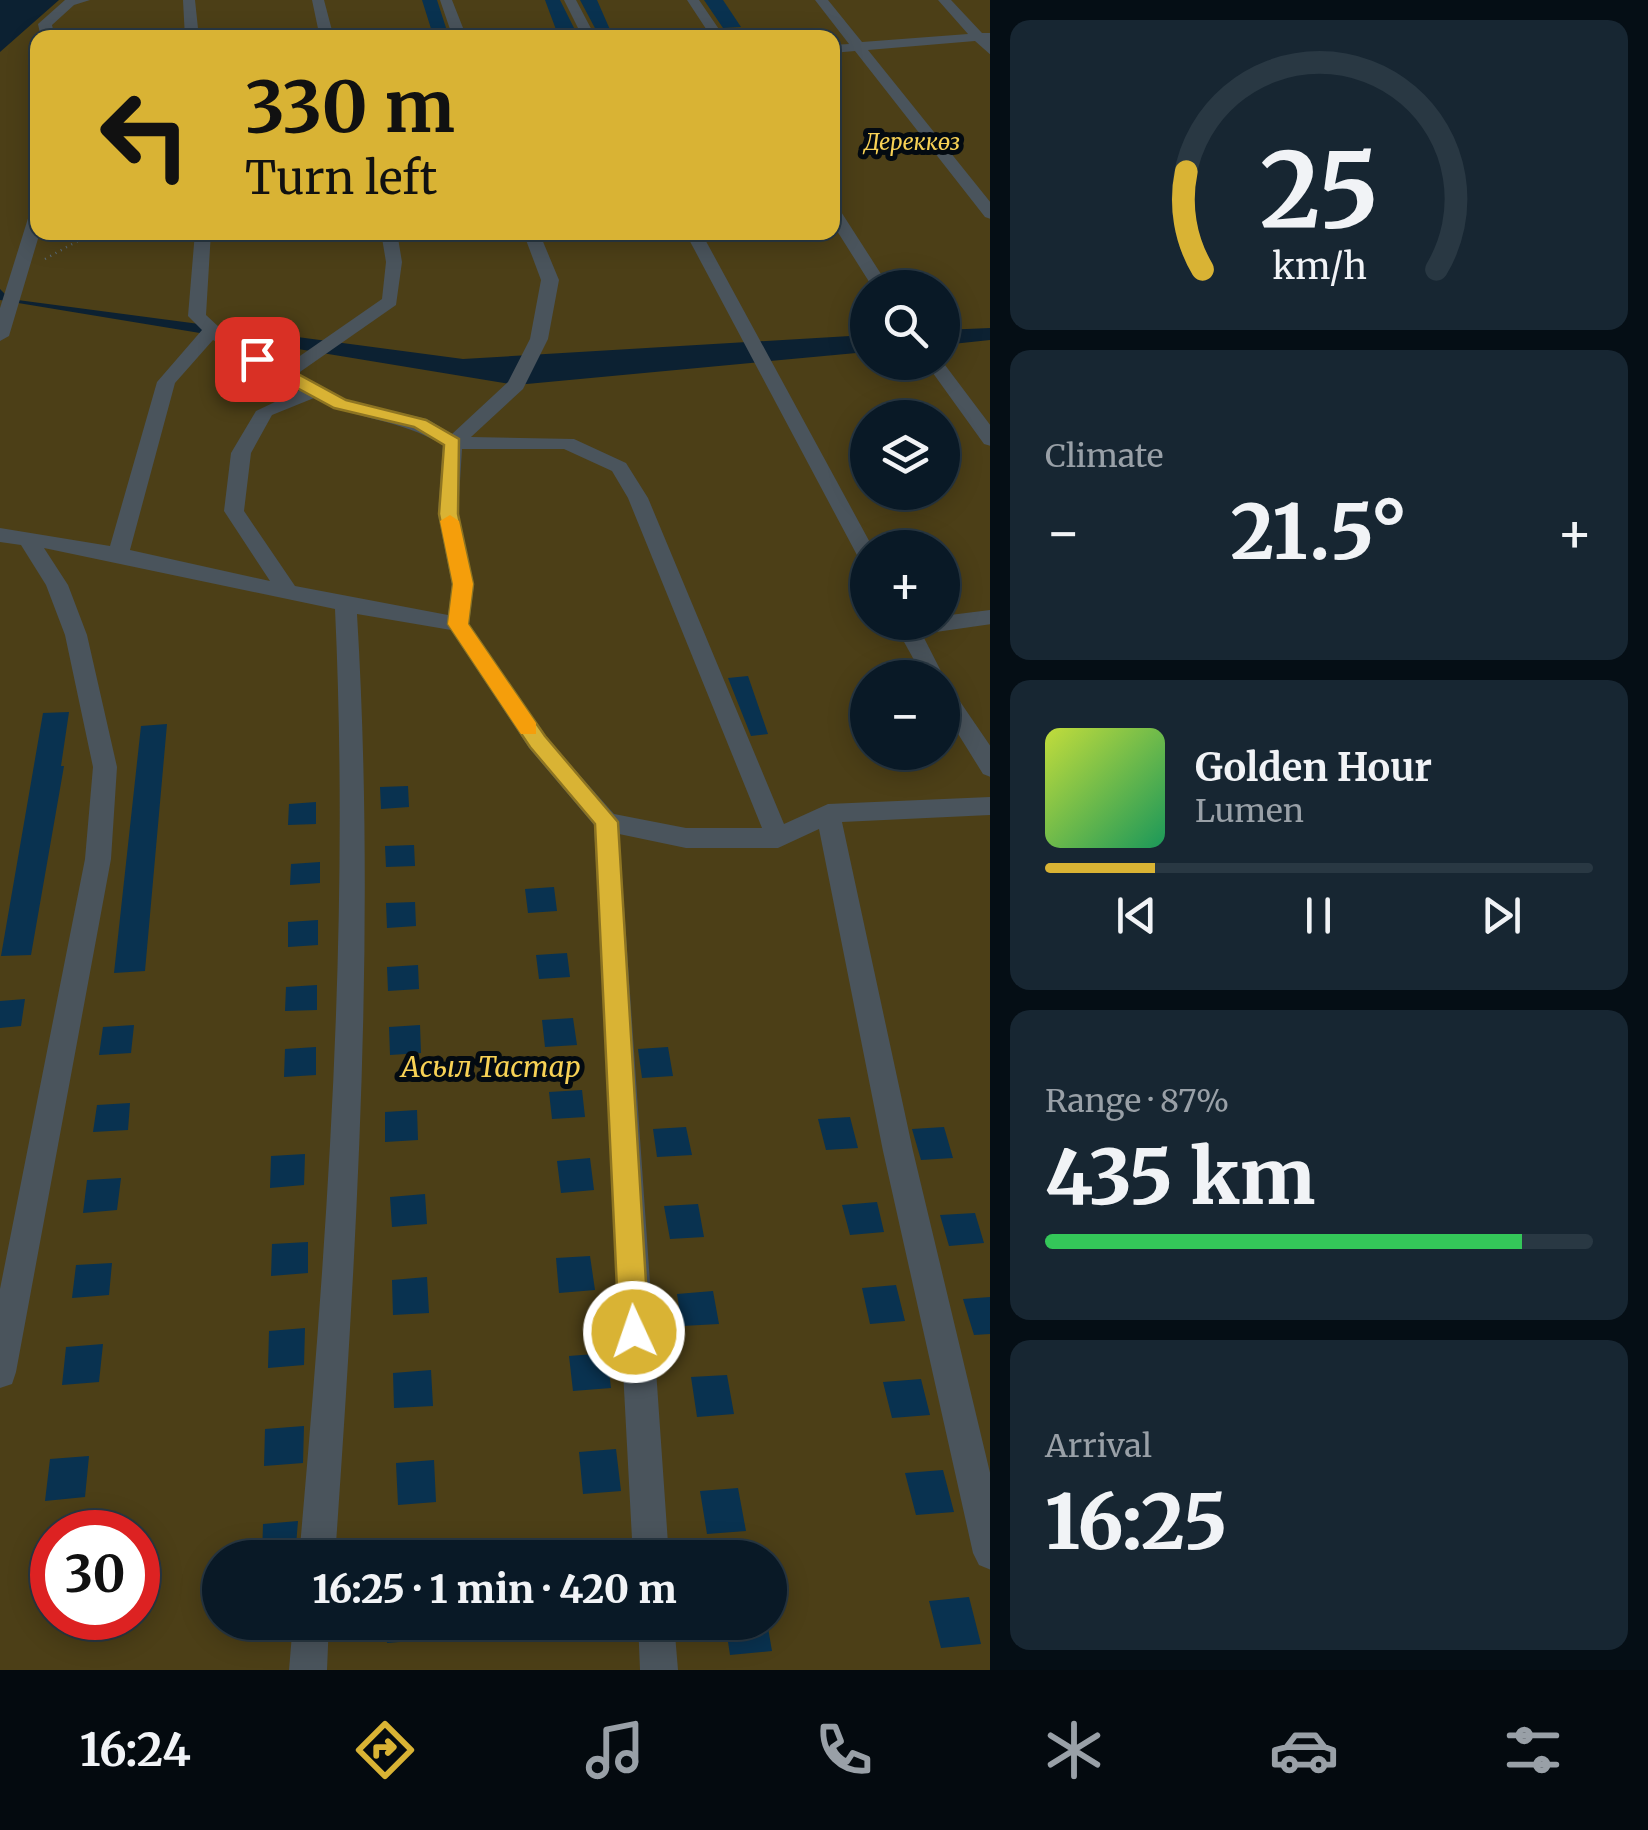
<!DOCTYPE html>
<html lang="en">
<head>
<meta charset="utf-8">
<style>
	:root { --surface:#091926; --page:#172632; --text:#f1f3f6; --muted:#99a0a7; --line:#293843; --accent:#d9b334 }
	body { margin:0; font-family:Merriweather,serif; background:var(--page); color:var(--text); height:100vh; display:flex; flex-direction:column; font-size:38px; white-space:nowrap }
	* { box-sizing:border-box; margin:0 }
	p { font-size:32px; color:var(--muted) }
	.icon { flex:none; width:55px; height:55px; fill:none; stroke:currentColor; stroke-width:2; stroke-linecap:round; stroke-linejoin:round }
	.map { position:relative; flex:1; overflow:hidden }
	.panel { display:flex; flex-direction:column; gap:20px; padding:20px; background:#050e15; width:658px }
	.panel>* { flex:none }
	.guide { position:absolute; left:30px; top:30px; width:810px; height:210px; border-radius:20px; box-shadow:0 5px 25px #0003,0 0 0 2px var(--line); background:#d9b334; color:#111; overflow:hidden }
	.fabs { position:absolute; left:850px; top:270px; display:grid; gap:20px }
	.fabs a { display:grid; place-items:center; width:110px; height:110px; border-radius:50%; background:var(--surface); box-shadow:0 5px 25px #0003,0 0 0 2px var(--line); font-size:50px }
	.speed { position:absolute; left:30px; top:1510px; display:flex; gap:20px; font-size:50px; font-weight:700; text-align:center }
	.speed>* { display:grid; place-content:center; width:130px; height:130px; border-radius:50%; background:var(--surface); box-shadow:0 5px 25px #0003,0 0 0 2px var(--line); line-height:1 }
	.speed .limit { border:15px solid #d22; background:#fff; color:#111 }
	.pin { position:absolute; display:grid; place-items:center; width:85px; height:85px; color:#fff; margin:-42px; border-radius:20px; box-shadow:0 5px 15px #0006 }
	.me { position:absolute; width:110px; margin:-55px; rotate:357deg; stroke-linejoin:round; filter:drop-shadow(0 0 8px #0008) }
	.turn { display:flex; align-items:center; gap:35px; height:210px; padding:0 50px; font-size:45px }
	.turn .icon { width:130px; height:130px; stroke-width:2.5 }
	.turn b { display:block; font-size:70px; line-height:85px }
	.big { font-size:75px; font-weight:800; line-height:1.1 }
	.panel .widget { flex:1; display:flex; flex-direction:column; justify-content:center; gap:15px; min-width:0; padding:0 35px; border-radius:20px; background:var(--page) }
	.panel .dial { align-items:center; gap:0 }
	.dial svg { height:260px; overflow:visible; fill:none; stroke:var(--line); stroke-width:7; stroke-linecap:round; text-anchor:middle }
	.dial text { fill:var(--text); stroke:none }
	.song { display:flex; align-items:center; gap:30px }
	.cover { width:120px; height:120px; border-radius:15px; background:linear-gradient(135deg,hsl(70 70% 55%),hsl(150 70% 35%)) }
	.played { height:10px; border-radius:5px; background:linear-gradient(90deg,var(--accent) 20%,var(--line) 20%) }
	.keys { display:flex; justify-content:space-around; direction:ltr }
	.heat { display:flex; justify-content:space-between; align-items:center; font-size:55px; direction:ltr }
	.charge { height:15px; border-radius:8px; background:linear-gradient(90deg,#34c759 87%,var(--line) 0) }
	.trip { position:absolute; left:202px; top:1540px; width:585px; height:100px; border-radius:50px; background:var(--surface); box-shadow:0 5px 25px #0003,0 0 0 2px var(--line); font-weight:800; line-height:100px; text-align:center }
	.dock { display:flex; height:160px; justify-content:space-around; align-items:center; background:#040a0f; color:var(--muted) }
	.dock .icon { width:70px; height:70px }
	.dock .active { color:var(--accent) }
	.dock b { font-size:45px; color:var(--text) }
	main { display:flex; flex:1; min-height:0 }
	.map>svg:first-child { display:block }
	.green { fill:#4c3f17; fill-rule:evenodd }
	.building { fill:#093250 }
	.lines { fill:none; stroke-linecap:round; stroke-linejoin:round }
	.path { stroke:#596b7a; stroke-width:2.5; stroke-dasharray:1 5; stroke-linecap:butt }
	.street { fill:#4a545c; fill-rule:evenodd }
	.route { fill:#d9b334; stroke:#8d7422; stroke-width:2.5 }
	.slow { fill:#f59e0b }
	.labels { text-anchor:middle; stroke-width:10; stroke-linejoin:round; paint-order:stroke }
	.far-park-label { font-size:22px; font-style:italic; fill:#f7d155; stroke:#030a11 }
	.park-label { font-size:28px; font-style:italic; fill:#f7d155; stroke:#030a11 }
</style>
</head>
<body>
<main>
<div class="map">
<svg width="991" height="1670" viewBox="0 0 991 1670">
	<rect width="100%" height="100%" fill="#0c2132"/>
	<!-- green -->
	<path class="green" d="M59,0H990V328L943,330L942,288H868L867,335L463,359L10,299L0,289V52ZM38,38H832V232H38Z
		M0,300L516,385L867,352L868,362H942L943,345L990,340V1670H0ZM868,418H942V492H868ZM868,548H942V622H868ZM868,678H942V752H868ZM52,1532H138V1618H52ZM220,1558H770V1622H220Z"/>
	<!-- building -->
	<path class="building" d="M422,0H437L448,34L433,35Z
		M545,0H560L577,34L558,35Z
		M580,0H597L611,32H597Z
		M704,0H723L741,27L723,28Z
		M748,676L768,734L751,736L728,678Z
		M69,712L61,766H64L31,955L1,956L43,713Z
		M167,724L145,971L114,973L141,726Z
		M408,786L409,807L381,809L380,787Z
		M316,802V824L288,825L289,804Z
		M414,845L415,866L386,867L385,846Z
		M320,862V883L290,885L291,864Z
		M554,887L557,911L528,913L525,889Z
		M415,902L416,926L387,928L386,903Z
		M318,920V945L288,947V922Z
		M567,953L570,977L539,979L536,955Z
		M418,965L419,989L388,991L387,967Z
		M317,985V1010L285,1011L286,987Z
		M25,999L21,1026L0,1028V1001Z
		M573,1018L577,1045L545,1047L542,1020Z
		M134,1025L131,1053L99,1055L103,1027Z
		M420,1025L421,1053L390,1055L389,1027Z
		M316,1047V1075L284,1077L285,1049Z
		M668,1047L673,1076L642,1078L638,1049Z
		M582,1090L585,1117L552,1119L549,1092Z
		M130,1103L128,1130L93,1132L97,1105Z
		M417,1110L418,1140L385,1142V1112Z
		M850,1117L858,1148L826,1150L818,1119Z
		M686,1127L692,1155L657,1157L653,1129Z
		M944,1127L953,1158L921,1160L912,1129Z
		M305,1154L304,1185L270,1188L271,1156Z
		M590,1158L594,1190L561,1193L557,1161Z
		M121,1178L117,1210L83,1213L87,1180Z
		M425,1194L427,1224L392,1227L390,1197Z
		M877,1202L884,1232L850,1235L842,1205Z
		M698,1204L704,1237L670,1239L664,1206Z
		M975,1213L984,1243L949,1246L940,1215Z
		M308,1242V1273L271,1276L272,1244Z
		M590,1256L595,1290L559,1293L556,1258Z
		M112,1263L109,1295L72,1298L76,1265Z
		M427,1277L429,1313L393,1315L392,1280Z
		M896,1285L905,1321L870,1324L862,1288Z
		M713,1291L719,1324L682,1326L677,1294Z
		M991,1297V1334L974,1335L963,1299Z
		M305,1328L304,1365L268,1368L269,1331Z
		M103,1344L99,1382L62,1385L66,1347Z
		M607,1353L611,1388L573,1391L569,1356Z
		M431,1370L433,1406L394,1408L393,1373Z
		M727,1375L734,1414L697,1417L691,1377Z
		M921,1379L930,1415L892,1418L883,1382Z
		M304,1426L303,1463L264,1466L265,1429Z
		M616,1449L621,1491L583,1494L579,1452Z
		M89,1456L85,1497L45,1501L50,1459Z
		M434,1460L436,1502L398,1505L396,1463Z
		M943,1470L954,1512L916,1515L905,1473Z
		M738,1488L746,1531L707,1534L700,1491Z
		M298,1521L295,1558H262L263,1524Z
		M969,1597L981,1644L941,1648L929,1601Z
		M387,1622H461L462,1637L387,1643Z
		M725,1622H767L772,1651L730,1655Z"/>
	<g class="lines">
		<!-- path -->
		<path class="path" d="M45,259L94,232"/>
		<!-- street -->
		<path class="street" d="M65,0H90L74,5L52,25L55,38H41L38,24Z
			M183,0H195L199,38H185Z
			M312,0H324L334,38H320Z
			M440,0H452L467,38H453Z
			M564,0H576L596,38H583Z
			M687,0H699L725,38H712Z
			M815,0H828L862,42L968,34L938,0H951L982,33H991V55L975,41L868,50L991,203V219L985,217L855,51L832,53V45L849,44Z
			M832,205L838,207L890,288H873L832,223Z
			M38,207L40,232L9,336L0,341V308L30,212Z
			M195,232H211L206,315L234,341L284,367L382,299L386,262L381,232H397L402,262L396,305L297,374L346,400L427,419L452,434L508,382L530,339L541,280L523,232H539L559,280L548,339L523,389L471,437L574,439L626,463L648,498L784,824L828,804L991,797V815L842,822L913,1151L991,1477V1570L979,1565L973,1553L883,1151L819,829L778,848H686L619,834L669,1558H633L594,825L529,748L451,630L357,614C376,929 357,1243 335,1558H299C327,1241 350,927 335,609L44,548L68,585L87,635L117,767L111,859L16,1372L12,1384L0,1388V1289L85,859L93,767L65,635L46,585L21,545L0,542V528L110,546L157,382L202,330L188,316ZM213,340L300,390L256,411L231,453L224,511L270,581L130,550L175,383ZM314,398C358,421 398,418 443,445L438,514L452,585L448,615L295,586L244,511L251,453L272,415ZM462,449H564L612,471L628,498L762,828H686L614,814L545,736L469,624L474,585L458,514Z
			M685,232H701L873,548H868V564L858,557Z
			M942,361L991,426V446L984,444L925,362Z
			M991,610V624L922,634L946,681L991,747V777L983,774L942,708V678H924L893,622H942V616Z
			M293,1622H329L327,1670H289Z
			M638,1622H674L678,1670H640Z"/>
	</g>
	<!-- route -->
	<path class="route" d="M251,355H263L346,400L426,420L459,439L458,514L473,584L468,624L545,736L618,822L649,1332L644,1343L634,1347L624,1343L619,1332L595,824L530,747L448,624L453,584L439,514L444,445L414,427L334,408L251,363Z"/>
	<!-- slow -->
	<path class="slow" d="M450,515L459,521L473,584L468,624L536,723V734H521L448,624L453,584L440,521Z"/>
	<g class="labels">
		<!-- far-park labels -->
		<g class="far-park-label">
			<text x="912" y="150">Дереккөз</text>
		</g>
		<!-- park labels -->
		<g class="park-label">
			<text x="491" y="1077">Асыл Тастар</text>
		</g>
	</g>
</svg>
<div class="fabs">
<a><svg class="icon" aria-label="search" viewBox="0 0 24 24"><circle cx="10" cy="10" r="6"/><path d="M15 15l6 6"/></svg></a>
<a><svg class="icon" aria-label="layers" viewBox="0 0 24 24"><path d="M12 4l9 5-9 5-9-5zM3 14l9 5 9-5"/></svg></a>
<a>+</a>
<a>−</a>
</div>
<div class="speed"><div class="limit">30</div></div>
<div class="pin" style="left:257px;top:359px;background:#d93025"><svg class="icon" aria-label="arrive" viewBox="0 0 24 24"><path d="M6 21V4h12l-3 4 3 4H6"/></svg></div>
<svg class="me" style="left:634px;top:1332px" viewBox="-20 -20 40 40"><circle r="17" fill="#d9b334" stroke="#fff" stroke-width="3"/><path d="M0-11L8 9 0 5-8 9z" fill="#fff"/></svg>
<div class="trip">16:25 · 1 min · 420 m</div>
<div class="guide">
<div class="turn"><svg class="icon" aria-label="left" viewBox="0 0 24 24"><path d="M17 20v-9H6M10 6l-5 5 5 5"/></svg><div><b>330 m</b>Turn left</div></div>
</div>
</div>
<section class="panel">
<div class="widget dial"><svg viewBox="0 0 100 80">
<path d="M14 69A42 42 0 1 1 86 69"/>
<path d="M14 69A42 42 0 0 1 9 39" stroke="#d9b334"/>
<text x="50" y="56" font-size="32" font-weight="700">25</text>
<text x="50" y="72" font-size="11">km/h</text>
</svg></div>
<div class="widget"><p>Climate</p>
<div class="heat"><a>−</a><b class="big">21.5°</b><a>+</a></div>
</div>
<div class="widget">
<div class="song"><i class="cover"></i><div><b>Golden Hour</b><p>Lumen</p></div></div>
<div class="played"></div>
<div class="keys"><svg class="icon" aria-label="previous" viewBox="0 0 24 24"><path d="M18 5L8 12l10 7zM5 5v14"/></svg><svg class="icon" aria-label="pause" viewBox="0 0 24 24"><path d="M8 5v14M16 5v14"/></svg><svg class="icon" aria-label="next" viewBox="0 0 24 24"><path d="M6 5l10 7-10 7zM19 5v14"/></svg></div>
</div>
<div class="widget"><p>Range · 87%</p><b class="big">435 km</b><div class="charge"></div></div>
<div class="widget"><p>Arrival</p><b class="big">16:25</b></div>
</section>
</main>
<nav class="dock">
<b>16:24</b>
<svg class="icon active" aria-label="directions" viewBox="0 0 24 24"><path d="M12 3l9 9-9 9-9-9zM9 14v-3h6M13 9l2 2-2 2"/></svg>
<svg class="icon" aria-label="music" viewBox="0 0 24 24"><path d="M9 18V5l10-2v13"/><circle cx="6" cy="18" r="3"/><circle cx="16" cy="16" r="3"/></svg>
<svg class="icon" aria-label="phone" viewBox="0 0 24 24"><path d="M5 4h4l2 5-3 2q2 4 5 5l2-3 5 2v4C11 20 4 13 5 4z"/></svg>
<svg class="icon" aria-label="climate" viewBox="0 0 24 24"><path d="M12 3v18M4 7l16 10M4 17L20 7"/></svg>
<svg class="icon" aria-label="car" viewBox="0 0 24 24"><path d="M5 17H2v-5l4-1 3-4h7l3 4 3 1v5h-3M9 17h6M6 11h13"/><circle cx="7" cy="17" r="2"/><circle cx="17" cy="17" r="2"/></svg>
<svg class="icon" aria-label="filters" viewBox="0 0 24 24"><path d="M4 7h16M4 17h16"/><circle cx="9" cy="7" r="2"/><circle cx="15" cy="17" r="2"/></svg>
</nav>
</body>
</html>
